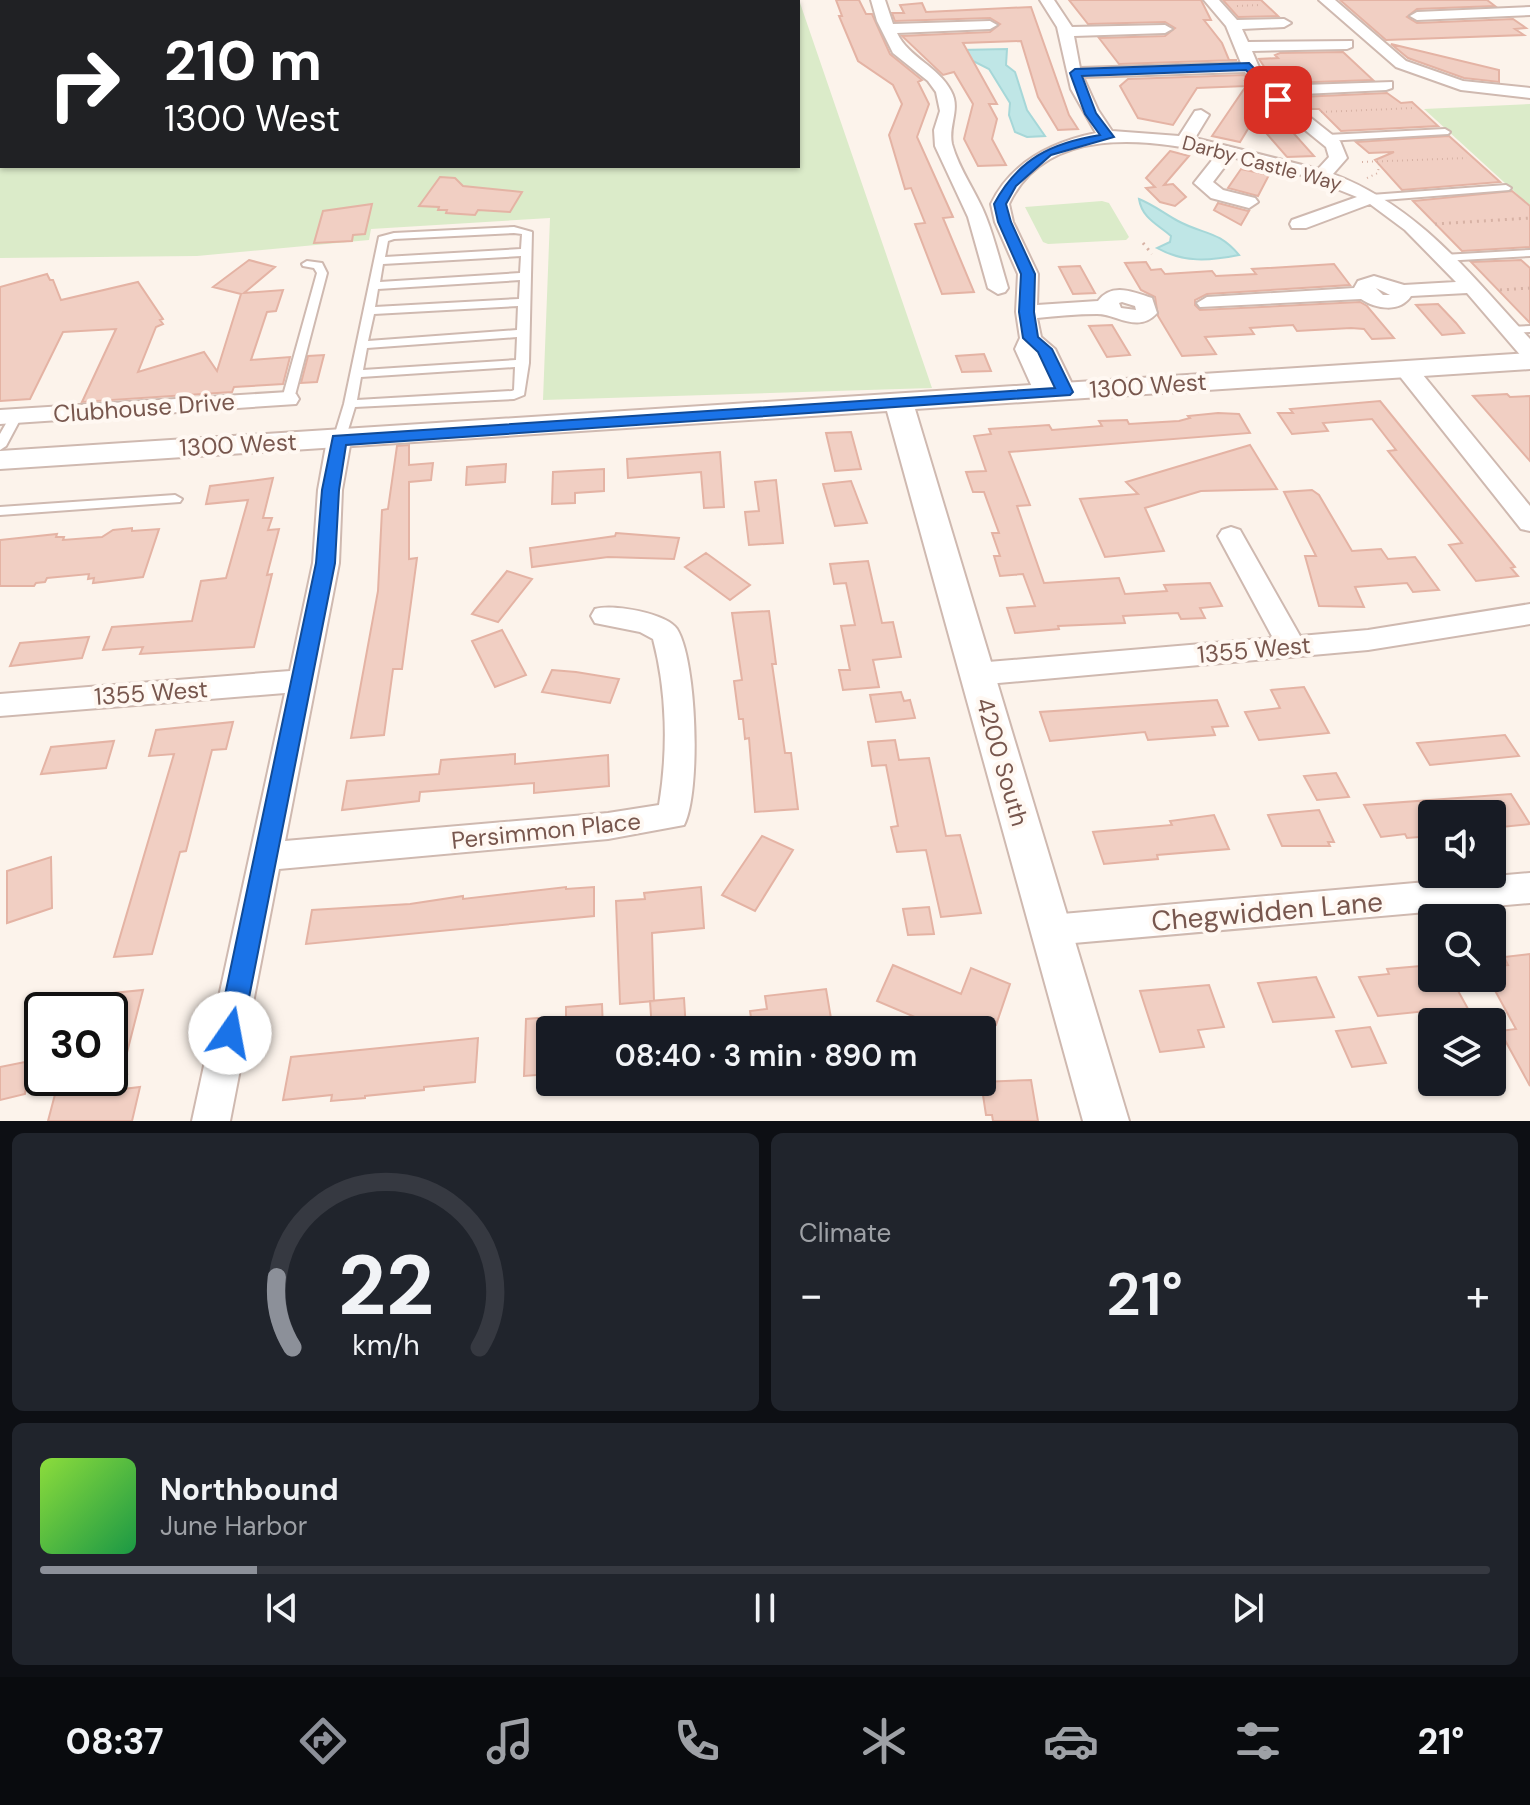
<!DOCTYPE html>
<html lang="en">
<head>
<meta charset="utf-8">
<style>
	:root { --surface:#171b24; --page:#20242c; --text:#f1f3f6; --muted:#9ea1a6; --line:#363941; --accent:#8c9099 }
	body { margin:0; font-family:"DM Sans",sans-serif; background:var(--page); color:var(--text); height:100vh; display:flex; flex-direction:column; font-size:30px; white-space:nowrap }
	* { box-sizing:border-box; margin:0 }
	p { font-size:26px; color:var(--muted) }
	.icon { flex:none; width:44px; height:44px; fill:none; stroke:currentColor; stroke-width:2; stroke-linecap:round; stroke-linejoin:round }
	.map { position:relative; height:1121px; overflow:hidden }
	.panel { display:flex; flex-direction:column; gap:12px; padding:12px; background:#0d0f14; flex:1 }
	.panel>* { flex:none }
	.banner { position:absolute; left:0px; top:0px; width:800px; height:168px; box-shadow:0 2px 6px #0004; background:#202124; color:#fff; overflow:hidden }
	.controls { position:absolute; left:1418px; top:800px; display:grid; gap:16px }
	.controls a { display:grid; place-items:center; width:88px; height:88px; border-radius:8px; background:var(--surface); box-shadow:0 2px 6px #0004; font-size:40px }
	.speed { position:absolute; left:24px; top:992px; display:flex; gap:16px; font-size:40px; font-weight:700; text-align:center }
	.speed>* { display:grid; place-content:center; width:104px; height:104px; border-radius:50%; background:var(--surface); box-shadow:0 2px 6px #0004; line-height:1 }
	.speed .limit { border:4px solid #111; border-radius:12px; background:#fff; color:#111 }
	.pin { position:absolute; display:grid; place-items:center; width:68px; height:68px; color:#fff; margin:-34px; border-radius:16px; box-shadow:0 4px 12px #0006 }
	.me { position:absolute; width:88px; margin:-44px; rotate:12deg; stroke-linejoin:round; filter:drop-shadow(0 0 6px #0008) }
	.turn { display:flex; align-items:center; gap:28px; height:168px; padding:0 32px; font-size:36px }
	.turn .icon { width:104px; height:104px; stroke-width:2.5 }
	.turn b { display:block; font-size:56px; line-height:68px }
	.big { font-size:60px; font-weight:600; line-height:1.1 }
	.panel .tile { flex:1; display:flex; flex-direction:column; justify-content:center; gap:12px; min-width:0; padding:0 28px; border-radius:12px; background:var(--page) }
	.panel .dial { align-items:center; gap:0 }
	.dial svg { height:208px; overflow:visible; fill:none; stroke:var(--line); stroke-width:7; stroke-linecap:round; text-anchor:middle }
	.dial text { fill:var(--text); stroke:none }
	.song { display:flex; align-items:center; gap:24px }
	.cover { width:96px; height:96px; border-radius:12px; background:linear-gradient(135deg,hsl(90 70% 55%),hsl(140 70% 35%)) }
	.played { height:8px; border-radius:4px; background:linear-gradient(90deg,var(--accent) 15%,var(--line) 15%) }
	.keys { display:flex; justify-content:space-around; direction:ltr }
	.heat { display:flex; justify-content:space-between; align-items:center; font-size:44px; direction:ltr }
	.panel .tiles { flex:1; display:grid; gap:12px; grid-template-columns:1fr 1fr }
	.tile:last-child { grid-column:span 2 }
	.trip { position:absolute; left:536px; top:1016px; width:460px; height:80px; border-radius:8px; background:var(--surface); box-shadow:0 2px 6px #0004; font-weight:600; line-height:80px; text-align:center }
	.menu { display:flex; height:128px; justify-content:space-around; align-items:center; background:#090b0e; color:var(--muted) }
	.menu .icon { width:56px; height:56px }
	.menu .active { color:var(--accent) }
	.menu b { font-size:36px; color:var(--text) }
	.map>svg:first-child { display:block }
	.green { fill:#dbebc9; fill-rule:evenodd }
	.water { fill:#bfe6e6; stroke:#a6d7d8; stroke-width:2 }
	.building { fill:#f1cfc3; stroke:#e4b3a4; stroke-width:2 }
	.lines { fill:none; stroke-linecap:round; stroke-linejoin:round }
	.service-casing { stroke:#cfb9b0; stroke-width:4 }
	.minor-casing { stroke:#cfb9b0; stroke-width:4 }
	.tertiary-casing { stroke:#cfb9b0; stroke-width:4 }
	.path-far1 { stroke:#d7b2a5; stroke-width:2; stroke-dasharray:1 4; stroke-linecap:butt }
	.path { stroke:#d7b2a5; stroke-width:3; stroke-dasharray:2 5; stroke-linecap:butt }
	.service { fill:#fff; fill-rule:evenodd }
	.minor { fill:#fff; fill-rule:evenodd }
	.tertiary { fill:#fff; fill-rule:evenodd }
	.route { fill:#1a73e8; stroke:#114b97; stroke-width:2 }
	.labels { text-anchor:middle; stroke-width:8; stroke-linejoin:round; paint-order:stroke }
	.far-street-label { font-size:20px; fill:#78574e; stroke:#fff8f2 }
	.street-label { font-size:24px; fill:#78574e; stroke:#fff8f2 }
	.near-street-label { font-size:28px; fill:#78574e; stroke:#fff8f2 }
</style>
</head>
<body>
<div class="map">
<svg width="1530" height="1121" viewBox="0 0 1530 1121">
	<rect width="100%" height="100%" fill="#fcf3eb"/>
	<!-- green -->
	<path class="green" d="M0,0H799L932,388L543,400L550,218L371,229L369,240L197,256L0,258ZM2,2H798V166H2Z
		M1530,104V206L1424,109Z
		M1102,201L1109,203L1129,237L1126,240L1048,244L1043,242L1025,207Z"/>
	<!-- water -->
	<path class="water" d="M1007,49L1006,65L1015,72L1027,110L1045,136L1027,137L1015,132L1009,115L1010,103L989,69L969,59L961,50Z
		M1139,199C1154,205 1165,214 1178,221C1204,235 1218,230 1239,255C1209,261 1184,263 1157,248L1170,242L1171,236C1157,224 1142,218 1139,199Z"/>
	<!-- building -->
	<path class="building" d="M836,0H859L866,14H872L890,54L922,80L918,82L929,104L917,137L953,217L943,218L974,292L942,294L915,224L925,223L911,188L905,189L889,135L902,104L893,85L858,61L839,16H842Z
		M1069,0H1201L1211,20H1204L1222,43L1229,60H1237L1119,64L1099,38L1165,36L1175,28L1165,22L1088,24Z
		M1223,0H1261L1278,16L1238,17Z
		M1340,0H1487L1495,6L1417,9L1407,17L1417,23L1513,19L1526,28L1515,29L1524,35L1386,40Z
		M922,3L926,12L1031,7L1069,115L1078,129L1058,130L1038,97L1021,41L963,43L997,104H989L997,119L992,139L1006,165L978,166L964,139L973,104L954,72L943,75L902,36L990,32L1000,24L990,18L895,21L892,13H904L900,5Z
		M1391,44L1499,70V82L1464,78L1408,58Z
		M1343,52L1373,80L1286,83L1283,80H1273L1259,59L1278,58L1275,55L1280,53Z
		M1244,75L1249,81H1245L1262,106L1254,119L1280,118L1314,156L1287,157L1254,119L1240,142L1212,136L1246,86L1197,88L1173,125L1138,118L1120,86L1128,79Z
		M1387,93L1401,103L1412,102L1438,126L1341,131L1319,109H1312L1300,97Z
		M1449,136L1500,182L1402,190L1375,160L1394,152L1369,153L1356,142Z
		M1170,151L1189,156L1164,185L1173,184L1186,197L1175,206L1160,202L1146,188L1155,187L1146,178Z
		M1241,169L1269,175L1258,196L1228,188Z
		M440,177L455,178L463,186L522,192L510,212L478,210L475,215L446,213L447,210H438L439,207L419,206Z
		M1512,191L1530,206V247L1462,251L1413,201Z
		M1218,203L1248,211H1249L1241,225L1214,210Z
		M372,204L365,234L353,235L352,241L314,243L323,211Z
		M249,260L275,267L244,293L283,290L276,311L267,312L251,360L290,357L283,384L234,387L232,392L82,402L116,329L63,332L30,399L0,401V287L47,274L50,280H53L61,300L138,282L163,319L160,320L163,324L156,327L138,372L204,352L217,371L241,294L213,287Z
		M1521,260L1530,268V323L1471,262Z
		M1146,262L1151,270L1161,269L1165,274L1212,271L1216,276L1256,274L1252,269L1334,264L1350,285L1207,294L1195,300V305L1200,310L1360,302L1367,306L1394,338L1372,339L1364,329L1351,328L1297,331L1293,325L1250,328L1254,334L1205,337L1216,354L1182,356L1158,316L1155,297L1141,290L1125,263Z
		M1080,266L1095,293L1073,294L1059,267Z
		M1438,304L1456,323L1464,333L1442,335L1416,305Z
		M1112,325L1130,355L1107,357L1089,326Z
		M984,354L991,371L962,372L956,356Z
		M324,355L317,382L301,383L308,356Z
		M1507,394L1510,397L1530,396V461L1473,396Z
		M1380,401L1515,567L1511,568L1518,576L1476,581L1449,545L1462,543L1388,451L1396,450L1372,419L1323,423L1328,431L1292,434L1278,413H1293L1290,409Z
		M1218,413L1239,414L1250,433L1009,452L1030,505L1017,506L1044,583L1119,578L1125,594L1167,591L1164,585L1210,583L1222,606L1200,608L1205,618L1181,619L1178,613L1123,616L1125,623L1058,626L1059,629L1015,633L1007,608L1035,606L1023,574L1000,576L994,556H1000L992,533H999L984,492H973L966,472L986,471L974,436L991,434L989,429L1049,425L1052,430L1102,426L1099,421L1127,420L1129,424L1179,421L1190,418L1188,416Z
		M851,432L861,469L835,471L826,433Z
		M409,445V465L433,463L431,480L409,482V559L417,558L402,669H393L384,735L351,738L378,591L382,510L388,509L397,446Z
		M1250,445L1277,489L1201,491L1145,508L1164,551L1105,557L1080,499L1138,494L1126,482Z
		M720,452L724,507L704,508L701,472L628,478L627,459Z
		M506,464L505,482L466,485L467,467Z
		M604,469V491L575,493V503L552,504L553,472Z
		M273,478L263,518H272L268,530L279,529L267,575L272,574L254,647L140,654L143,647L103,650L112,627L192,621L201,581L226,578L248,500L206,504L210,486Z
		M776,480L783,543L749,545L745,512L759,511L755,482Z
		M851,481L867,523L835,526L823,484Z
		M1312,490L1319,495L1352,551L1381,549L1388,559L1415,557L1439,590L1413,592L1407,583L1355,587L1364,607L1319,606L1305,556H1316L1284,492Z
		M132,528V531L159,529L143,577L93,583L94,578L88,579L89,574L47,578L45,582L36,583L34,586H0V540L57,534L56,537H64L63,540L102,537L113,530Z
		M616,533L679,538L674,559L608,557L532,567L530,548L615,536Z
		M706,553L750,585L730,600L685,567Z
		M868,561L882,623L893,622L901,657L873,660L879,687L843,690L839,670H850L841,626L855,625L846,583L834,584L830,564Z
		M507,571L532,579L498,622L472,614Z
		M769,611L776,664H772L785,753H791L798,809L755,812L749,738L745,739L743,719H739L734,681L742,680L732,613Z
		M502,630L526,675L495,687L472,641Z
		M89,637L82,658L10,666L20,643Z
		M552,670L576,672L619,679L610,703L542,692Z
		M1304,687L1329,733L1259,740L1245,712L1280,708L1271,690Z
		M901,692L904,701L910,700L915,718L876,722L870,695Z
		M1217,700L1228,726L1212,727L1215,735L1148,740L1145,732L1050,741L1040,712Z
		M233,722L226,749L212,750L186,851L180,852L152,954L114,957L174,754L149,756L156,730Z
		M1505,735L1519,756L1430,765L1417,743Z
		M895,740L899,760L929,758L946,836L960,835L981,913L941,917L926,850L897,852L891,827L898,826L886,765L872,766L868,742Z
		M114,741L106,768L41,774L51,747Z
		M515,754V764L608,755L609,786L534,793V783L420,792L419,801L342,810L347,781L439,774L441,760Z
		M1336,773L1349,797L1317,800L1304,776Z
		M1511,794L1530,824L1492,828V814H1432V836L1407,838L1405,834L1381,837L1364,805Z
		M1319,810L1334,842H1328L1330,846H1282L1268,815Z
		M1214,815L1229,849L1157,855L1158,859L1104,864L1093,832L1172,825L1170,821Z
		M762,836L793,850L755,911L722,895Z
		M51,857L52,908L7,923V871Z
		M566,887V889L594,887V916L306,944L312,910L410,904L463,896V899Z
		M701,887L704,928L652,933L654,1001L620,1004L616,901L645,899L644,893Z
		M929,907L934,934L908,935L903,909Z
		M1530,954V1086L1500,1031L1516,1029L1492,985V966L1508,965L1504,957Z
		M893,965L961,994L971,968L1010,984L996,1025L980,1018L976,1030H909L915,1017L877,1001Z
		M1432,965V978H1451L1473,1018L1432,1022L1427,1011L1378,1016L1359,977L1389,974L1387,969Z
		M1316,977L1334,1017L1273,1022L1258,983Z
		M1209,985L1224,1027L1198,1030L1204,1047L1160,1052L1140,991Z
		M826,989L833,1030H753L750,1011L767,1009L765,996Z
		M143,990L121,1076L127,1075L123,1089L140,1087L132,1121H48L58,1083L110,1078V1010H98L103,994Z
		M684,998L686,1030H652L650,1001Z
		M602,1004L603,1030H566V1007Z
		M550,1017V1074L524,1076L526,1019Z
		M1370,1027L1386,1063L1352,1067L1336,1031Z
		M478,1038L475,1082L424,1087V1090L365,1096V1098L331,1101L332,1095L283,1100L291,1057Z
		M30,1061L25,1094L0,1100V1067Z
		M1031,1080L1038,1121H993L992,1115H986L981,1082Z"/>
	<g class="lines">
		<!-- service casing -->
		<g class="service-casing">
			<path id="service" d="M1445,129L1450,132L1448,134L1327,141L1322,138L1327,135Z
				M1506,185L1511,188L1509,190L1371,201L1366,198L1371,195Z
				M514,227L532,232L529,363L524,395L514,399L355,407L345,440L343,443H335L333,440L344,404L379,237L394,233ZM514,233L522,234L521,249L385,257L388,241L394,239ZM521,256L520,273L380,282L383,264ZM520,280L519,299L375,307L378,289ZM518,306L517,330L368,341L374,314ZM517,337L516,360L363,370L367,348ZM515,367L514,390L512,391L357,400L361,377Z
				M1530,250V256L1443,261L1438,258L1443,255Z
				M307,261L322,263L327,273L294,399L288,403L282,399L317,273L314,268L303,266L302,264Z
				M1530,326V332L1510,333L1504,330L1510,327Z
				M16,412L22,416L6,446L0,450V434L12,413Z
				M175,495L182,499L180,502L0,515V507Z"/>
		</g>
		<!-- minor casing -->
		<g class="minor-casing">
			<path id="minor" d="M871,0H885L893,24L990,21L997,25L990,29L897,33C909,58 938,66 951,91C961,109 948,125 952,144C959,170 977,193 986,217C995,240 1001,265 1008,288L1005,292L998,294L988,288L968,217L935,146L934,130L940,111L936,92L928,81L893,53L877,21Z
				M1040,0H1054L1072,27L1165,25L1172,29L1165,33L1074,36L1080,68L1241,63L1226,26L1204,0H1219L1237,20L1284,19L1291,23L1284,27L1242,29L1248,42L1352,41V47L1347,49L1252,51L1261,72L1274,86L1392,82V88L1386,90L1282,95L1340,141L1347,158L1333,174C1418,206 1470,274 1530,339V358L1522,357L1467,293L1411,296C1400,313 1376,309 1361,299L1200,307L1197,303L1207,297L1354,288L1358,281L1374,276L1404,285L1456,282L1405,230L1370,204L1306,228H1292L1290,224L1292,220L1357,197L1302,175L1232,157L1213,182L1223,190L1255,198L1258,202L1249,208L1211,198L1194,183L1217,154C1148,138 1046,125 1009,204L1013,222L1038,274L1037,305L1098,301C1112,282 1133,292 1152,298L1157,313C1138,334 1117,314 1097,314C1077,314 1057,316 1037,318L1041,337L1055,349L1076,392L1065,399L1055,394L1045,400L1037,398L1015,349L1020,338L1016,312L1018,274L995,222L991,204C1011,162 1052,142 1096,133L1071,89L1057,27ZM1245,72L1272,103L1326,147L1329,157L1318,169L1195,138L1209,115L1201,110L1195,111L1179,136L1112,131L1098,110L1083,77ZM1376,288L1390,295H1383ZM1122,302L1135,306L1136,310L1121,308L1119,303Z
				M1319,0H1335L1406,61L1463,81L1530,88V98L1461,90L1396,67Z
				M1530,7V15L1417,20L1410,16L1417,12Z
				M1406,362L1414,364L1530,506V531L1521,529L1398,374L1395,369Z
				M288,392L296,394L299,399L296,404L0,424V410Z
				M339,433L347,435L351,440L342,490L339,563L285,841L608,813L659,805C668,751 667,692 653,639L640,632L595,623L591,616L595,609C613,604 666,613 677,629C697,661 701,792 684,825L608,839L279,869L230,1121H192L285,693L0,716V694L290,671L313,563L318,490L327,440L331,435Z
				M1231,527L1240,530L1300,636L1368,630L1530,604V624L1368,650L976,685L966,682L962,674L966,666L976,663L1273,638L1218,536L1222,530Z
				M1530,873V903L1051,945L1039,941L1034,930L1039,919L1051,915Z"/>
		</g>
		<!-- tertiary casing -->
		<g class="tertiary-casing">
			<path id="tertiary" d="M1530,353V369L915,409L1129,1121H1083L887,411L0,469V451Z"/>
		</g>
		<!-- path-far1 -->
		<path class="path-far1" d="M1237,6L1260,5
			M1321,112L1414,108
			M1362,162L1467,158
			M1367,178L1378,173L1379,164"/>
		<!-- path -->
		<path class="path" d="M1435,224L1530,218
			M1143,243L1152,254
			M1500,290L1530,288"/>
		<!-- service -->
		<use href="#service" class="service"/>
		<!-- minor -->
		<use href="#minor" class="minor"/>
		<!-- tertiary -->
		<use href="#tertiary" class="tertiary"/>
	</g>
	<!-- route -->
	<path class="route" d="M1249,63L1282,97V102H1274L1246,70L1082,76L1096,113L1114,137L1051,155L1016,186L1006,204L1011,222L1035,274L1034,312L1038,337L1052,349L1073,392L1070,395L346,445L339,490L335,563L242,1033L239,1041L230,1045L221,1041L217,1033L316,563L322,490L333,436L1055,388L1038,352L1023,338L1019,312L1021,274L998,222L994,204C1018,159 1051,143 1100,135L1085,114L1070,73L1075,69Z"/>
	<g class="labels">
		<!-- far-street labels -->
		<g class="far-street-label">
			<text transform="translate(1262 163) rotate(15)" y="7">Darby Castle Way</text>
		</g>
		<!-- street labels -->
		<g class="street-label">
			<text transform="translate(1148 386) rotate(-4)" y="8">1300 West</text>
			<text transform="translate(144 408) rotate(-4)" y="8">Clubhouse Drive</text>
			<text transform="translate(238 445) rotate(-3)" y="8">1300 West</text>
			<text transform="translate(1254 650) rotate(-5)" y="8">1355 West</text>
			<text transform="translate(151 693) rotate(-4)" y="8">1355 West</text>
			<text transform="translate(1002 762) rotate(74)" y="8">4200 South</text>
			<text transform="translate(546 831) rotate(-6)" y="8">Persimmon Place</text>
		</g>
		<!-- near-street labels -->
		<g class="near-street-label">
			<text transform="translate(1267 911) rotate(-5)" y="10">Chegwidden Lane</text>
		</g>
	</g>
</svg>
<div class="controls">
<a><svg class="icon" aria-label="sound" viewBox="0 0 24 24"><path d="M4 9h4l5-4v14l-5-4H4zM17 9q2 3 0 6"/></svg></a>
<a><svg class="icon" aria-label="search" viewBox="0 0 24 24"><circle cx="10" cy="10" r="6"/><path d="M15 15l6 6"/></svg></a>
<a><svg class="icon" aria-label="layers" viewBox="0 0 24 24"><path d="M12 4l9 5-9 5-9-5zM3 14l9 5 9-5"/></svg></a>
</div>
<div class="speed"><div class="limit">30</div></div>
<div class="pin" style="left:1278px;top:100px;background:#d93025"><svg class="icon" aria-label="arrive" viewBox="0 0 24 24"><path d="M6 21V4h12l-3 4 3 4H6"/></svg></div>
<svg class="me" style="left:230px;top:1033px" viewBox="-20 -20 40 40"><circle r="19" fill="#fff"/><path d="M0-13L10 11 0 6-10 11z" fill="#1a73e8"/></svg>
<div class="trip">08:40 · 3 min · 890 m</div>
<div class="banner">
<div class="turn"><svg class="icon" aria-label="right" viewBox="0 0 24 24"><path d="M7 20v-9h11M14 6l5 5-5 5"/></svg><div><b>210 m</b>1300 West</div></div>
</div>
</div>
<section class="panel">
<div class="tiles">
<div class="tile dial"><svg viewBox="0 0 100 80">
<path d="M14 69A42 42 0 1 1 86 69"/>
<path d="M14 69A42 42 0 0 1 8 42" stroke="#8c9099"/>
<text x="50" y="56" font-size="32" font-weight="700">22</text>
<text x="50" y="72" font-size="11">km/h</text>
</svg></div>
<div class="tile"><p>Climate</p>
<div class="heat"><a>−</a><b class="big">21°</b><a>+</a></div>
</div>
<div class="tile">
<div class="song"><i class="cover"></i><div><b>Northbound</b><p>June Harbor</p></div></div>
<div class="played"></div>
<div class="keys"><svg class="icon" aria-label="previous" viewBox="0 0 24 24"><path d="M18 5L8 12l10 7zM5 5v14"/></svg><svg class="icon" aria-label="pause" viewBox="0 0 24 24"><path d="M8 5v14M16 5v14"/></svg><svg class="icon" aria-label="next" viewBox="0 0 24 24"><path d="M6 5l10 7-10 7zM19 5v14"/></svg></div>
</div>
</div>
</section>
<nav class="menu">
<b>08:37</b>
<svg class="icon active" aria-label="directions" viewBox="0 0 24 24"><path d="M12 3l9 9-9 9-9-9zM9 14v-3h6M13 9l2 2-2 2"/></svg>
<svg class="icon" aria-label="music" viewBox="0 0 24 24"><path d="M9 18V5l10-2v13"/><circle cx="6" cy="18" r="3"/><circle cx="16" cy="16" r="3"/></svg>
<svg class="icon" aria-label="phone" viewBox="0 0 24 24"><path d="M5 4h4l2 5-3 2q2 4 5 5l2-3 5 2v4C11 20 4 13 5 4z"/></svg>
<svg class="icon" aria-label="climate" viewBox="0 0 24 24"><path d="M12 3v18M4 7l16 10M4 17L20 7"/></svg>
<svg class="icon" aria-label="car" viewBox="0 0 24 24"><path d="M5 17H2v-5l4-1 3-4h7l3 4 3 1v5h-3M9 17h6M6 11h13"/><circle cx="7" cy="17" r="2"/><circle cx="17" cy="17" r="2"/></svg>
<svg class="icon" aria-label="filters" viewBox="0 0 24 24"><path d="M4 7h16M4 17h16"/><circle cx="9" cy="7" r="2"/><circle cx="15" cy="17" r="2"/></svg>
<b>21°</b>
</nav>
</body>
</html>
